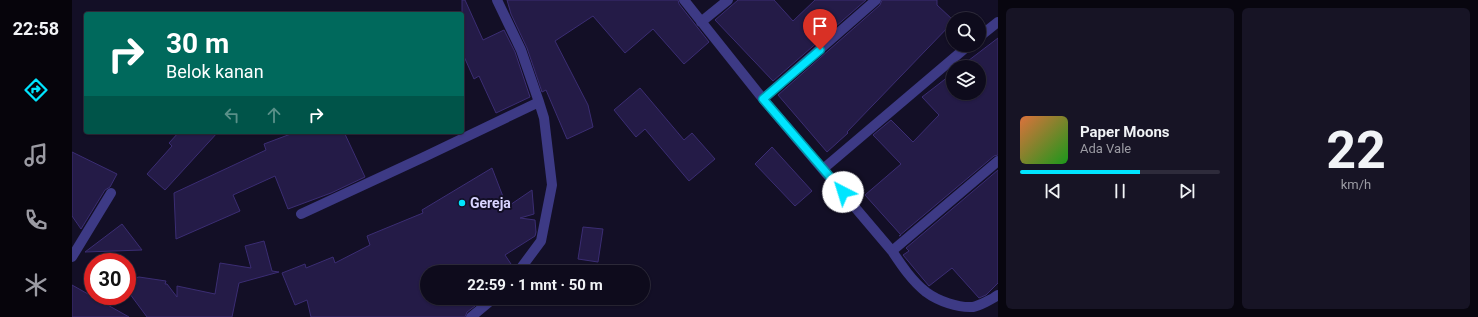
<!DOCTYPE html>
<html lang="id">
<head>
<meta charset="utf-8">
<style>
	:root { --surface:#0e0b1c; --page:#171425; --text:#f1f3f6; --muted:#9b9ba3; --line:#2e2b3b; --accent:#00e5ff }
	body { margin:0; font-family:Roboto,sans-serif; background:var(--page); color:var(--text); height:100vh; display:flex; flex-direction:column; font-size:15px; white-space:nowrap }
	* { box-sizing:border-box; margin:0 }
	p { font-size:13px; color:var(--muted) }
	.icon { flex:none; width:22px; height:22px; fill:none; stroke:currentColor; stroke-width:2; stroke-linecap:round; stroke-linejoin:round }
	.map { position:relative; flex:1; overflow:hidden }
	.panel { display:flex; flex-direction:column; gap:8px; padding:8px; background:#08060f; width:480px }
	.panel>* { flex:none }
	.top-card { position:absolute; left:12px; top:12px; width:380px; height:122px; border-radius:4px; box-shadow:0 1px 3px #0004,0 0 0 1px var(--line); background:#00695c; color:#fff; overflow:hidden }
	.buttons { position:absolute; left:874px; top:12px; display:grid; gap:8px }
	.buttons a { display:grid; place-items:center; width:40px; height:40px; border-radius:50%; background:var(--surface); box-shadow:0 1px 3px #0004,0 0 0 1px var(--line); font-size:20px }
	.speed { position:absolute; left:12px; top:253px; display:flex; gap:8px; font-size:20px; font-weight:700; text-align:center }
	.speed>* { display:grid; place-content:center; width:52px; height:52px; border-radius:50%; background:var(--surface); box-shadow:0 1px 3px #0004,0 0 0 1px var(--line); line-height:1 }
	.speed .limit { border:6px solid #d22; background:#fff; color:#111 }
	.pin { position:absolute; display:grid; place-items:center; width:34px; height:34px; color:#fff; margin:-41px -17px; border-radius:50% 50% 50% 0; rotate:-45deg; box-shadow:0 0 4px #0007 }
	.pin .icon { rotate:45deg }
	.me { position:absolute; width:44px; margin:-22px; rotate:320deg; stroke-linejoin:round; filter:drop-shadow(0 0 3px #0008) }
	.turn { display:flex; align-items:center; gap:14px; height:84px; padding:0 16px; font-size:18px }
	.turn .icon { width:52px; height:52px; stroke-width:2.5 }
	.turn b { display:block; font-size:28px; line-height:34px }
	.lanes { display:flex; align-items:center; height:38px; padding:0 16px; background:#0003; justify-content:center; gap:20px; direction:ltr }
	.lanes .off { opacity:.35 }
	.panel .tile { flex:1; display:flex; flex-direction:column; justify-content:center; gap:6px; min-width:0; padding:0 14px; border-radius:6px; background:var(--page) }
	.panel .dial { align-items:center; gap:0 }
	.dial b { font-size:52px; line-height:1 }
	.song { display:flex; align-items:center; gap:12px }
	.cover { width:48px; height:48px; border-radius:6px; background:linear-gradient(135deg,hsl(20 70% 55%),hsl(120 70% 35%)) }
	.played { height:4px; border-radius:2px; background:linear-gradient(90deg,var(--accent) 60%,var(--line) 60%) }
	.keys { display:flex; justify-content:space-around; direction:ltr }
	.panel .tiles { flex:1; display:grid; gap:8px; grid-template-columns:repeat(2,1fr) }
	.trip { position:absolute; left:348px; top:265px; width:230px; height:40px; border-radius:20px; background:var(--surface); box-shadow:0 1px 3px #0004,0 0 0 1px var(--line); font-weight:700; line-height:40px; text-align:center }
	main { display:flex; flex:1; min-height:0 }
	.dock { display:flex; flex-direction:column; width:72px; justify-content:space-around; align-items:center; background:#06040b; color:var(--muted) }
	.dock .icon { width:28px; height:28px }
	.dock .selected { color:var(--accent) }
	.dock b { font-size:18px; color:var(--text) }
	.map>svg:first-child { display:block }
	.building { fill:#241b47; stroke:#3b2d73 }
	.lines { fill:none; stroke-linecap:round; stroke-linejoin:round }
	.minor { stroke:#3d3a85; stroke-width:10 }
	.route-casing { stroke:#0095a6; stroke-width:10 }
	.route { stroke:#00e5ff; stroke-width:7 }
	.poi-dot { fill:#00e5ff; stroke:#130f26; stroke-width:1.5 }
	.labels { text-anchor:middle; stroke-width:4; stroke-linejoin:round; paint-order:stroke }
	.poi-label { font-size:14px; font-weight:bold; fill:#d9d4ff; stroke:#130f26; text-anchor:start }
</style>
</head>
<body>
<main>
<nav class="dock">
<b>22:58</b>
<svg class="icon selected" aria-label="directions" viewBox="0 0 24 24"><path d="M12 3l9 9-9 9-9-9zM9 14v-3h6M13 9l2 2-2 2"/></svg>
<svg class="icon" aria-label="music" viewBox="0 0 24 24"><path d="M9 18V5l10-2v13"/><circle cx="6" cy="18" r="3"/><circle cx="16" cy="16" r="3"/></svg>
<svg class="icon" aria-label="phone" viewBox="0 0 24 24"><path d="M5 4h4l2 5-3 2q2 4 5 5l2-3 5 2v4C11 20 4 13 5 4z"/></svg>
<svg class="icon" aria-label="climate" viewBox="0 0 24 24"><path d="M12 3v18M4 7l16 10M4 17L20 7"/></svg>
</nav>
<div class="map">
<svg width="926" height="317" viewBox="0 0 926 317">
	<rect width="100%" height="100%" fill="#130f26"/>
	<!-- building -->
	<path class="building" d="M390,0H393L411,40L432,30L443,52L458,97L424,113L407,76L402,79L390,52Z
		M435,0H606L607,4L637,42L612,64L581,29L553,53L521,16L483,41L516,105L521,127L495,139L474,90L470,92L455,48L439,14Z
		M666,0H702L721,21L743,0H794L701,81L643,20Z
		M810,0H865V5L881,20V22L775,132L776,133L755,152L706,95L808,5Z
		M926,38V155L922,156L827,236L829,235L793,195L829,164L801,135L819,120L841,142L867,115L850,97L881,73V93H907V67H888Z
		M568,88L612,140L620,133L643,159L617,181L573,129L564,137L542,110Z
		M107,132H146L93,190L75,174L100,146L97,143Z
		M224,132H272L293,177L259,193L216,209L203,176L161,195L168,211L104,239L102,193L194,150L192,144Z
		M700,147L740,191L723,206L683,164Z
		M0,152L45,174L38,187L33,190L9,229L0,216Z
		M420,168L435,207L460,190L462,214L448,218L463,220L464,232L463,236L433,255L441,267L440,272H355V298H399L403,306L395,312L393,317H239L235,300L223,305L210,273L233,264L234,268L261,257L263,263L298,245L295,236L351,213L350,210Z
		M926,170V283L914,295L907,298L880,268L857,286L831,255L837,251L834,248Z
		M50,224L70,250L13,252Z
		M511,227L531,229L526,262L506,259Z
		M192,241L200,271L207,272L167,283L160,317H75L55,290V280L67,277L94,281L93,284H95L105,297V286L143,294L148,263L179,268L173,246Z
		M0,285L57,317H0Z"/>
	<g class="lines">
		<!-- minor -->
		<path class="minor" d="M425,0L449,50L467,102L472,118L480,185L469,241L446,272
			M612,0L691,99L820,251C830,266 840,281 854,292C866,301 886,308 901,307C906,306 921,299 926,295
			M629,22L656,0
			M907,37L926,22
			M691,99L804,0
			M751,169L897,45
			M229,214L352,157L467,102
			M820,251L926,161
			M0,257L39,193
			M399,317L422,298"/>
	</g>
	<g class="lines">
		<!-- route casing -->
		<g class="route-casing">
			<path id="route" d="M748,50L691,99L771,192"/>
		</g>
		<!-- route -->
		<use href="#route" class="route"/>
	</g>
	<!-- markers -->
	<circle class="poi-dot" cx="390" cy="203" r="4"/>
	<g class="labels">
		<!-- poi labels -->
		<g class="poi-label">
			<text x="398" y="208">Gereja</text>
		</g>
	</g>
</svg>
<div class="buttons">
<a><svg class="icon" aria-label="search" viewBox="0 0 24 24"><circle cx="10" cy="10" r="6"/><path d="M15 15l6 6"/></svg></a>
<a><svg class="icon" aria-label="layers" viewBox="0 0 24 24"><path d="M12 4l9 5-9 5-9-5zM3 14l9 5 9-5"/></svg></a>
</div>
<div class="speed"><div class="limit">30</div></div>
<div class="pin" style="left:748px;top:50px;background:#d93025"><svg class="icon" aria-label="arrive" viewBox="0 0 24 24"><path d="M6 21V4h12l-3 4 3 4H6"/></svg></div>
<svg class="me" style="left:771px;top:192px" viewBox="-20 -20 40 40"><circle r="19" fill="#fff"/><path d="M0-13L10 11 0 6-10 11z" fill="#00e5ff"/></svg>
<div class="trip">22:59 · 1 mnt · 50 m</div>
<div class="top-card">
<div class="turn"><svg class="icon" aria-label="right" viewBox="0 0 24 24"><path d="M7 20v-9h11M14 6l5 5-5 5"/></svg><div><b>30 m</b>Belok kanan</div></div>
<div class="lanes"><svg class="icon off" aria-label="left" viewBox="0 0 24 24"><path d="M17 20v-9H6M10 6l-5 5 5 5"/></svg><svg class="icon off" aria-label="ahead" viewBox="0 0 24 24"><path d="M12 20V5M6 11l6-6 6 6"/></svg><svg class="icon" aria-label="right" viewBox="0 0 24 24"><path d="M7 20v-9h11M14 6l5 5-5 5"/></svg></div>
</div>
</div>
<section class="panel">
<div class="tiles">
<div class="tile">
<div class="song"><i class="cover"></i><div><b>Paper Moons</b><p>Ada Vale</p></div></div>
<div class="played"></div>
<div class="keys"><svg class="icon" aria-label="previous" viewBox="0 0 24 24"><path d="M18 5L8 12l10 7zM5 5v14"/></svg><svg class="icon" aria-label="pause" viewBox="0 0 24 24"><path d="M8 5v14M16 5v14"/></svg><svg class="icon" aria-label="next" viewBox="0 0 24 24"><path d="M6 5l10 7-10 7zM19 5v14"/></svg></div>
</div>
<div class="tile dial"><b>22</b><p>km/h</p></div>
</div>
</section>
</main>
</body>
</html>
